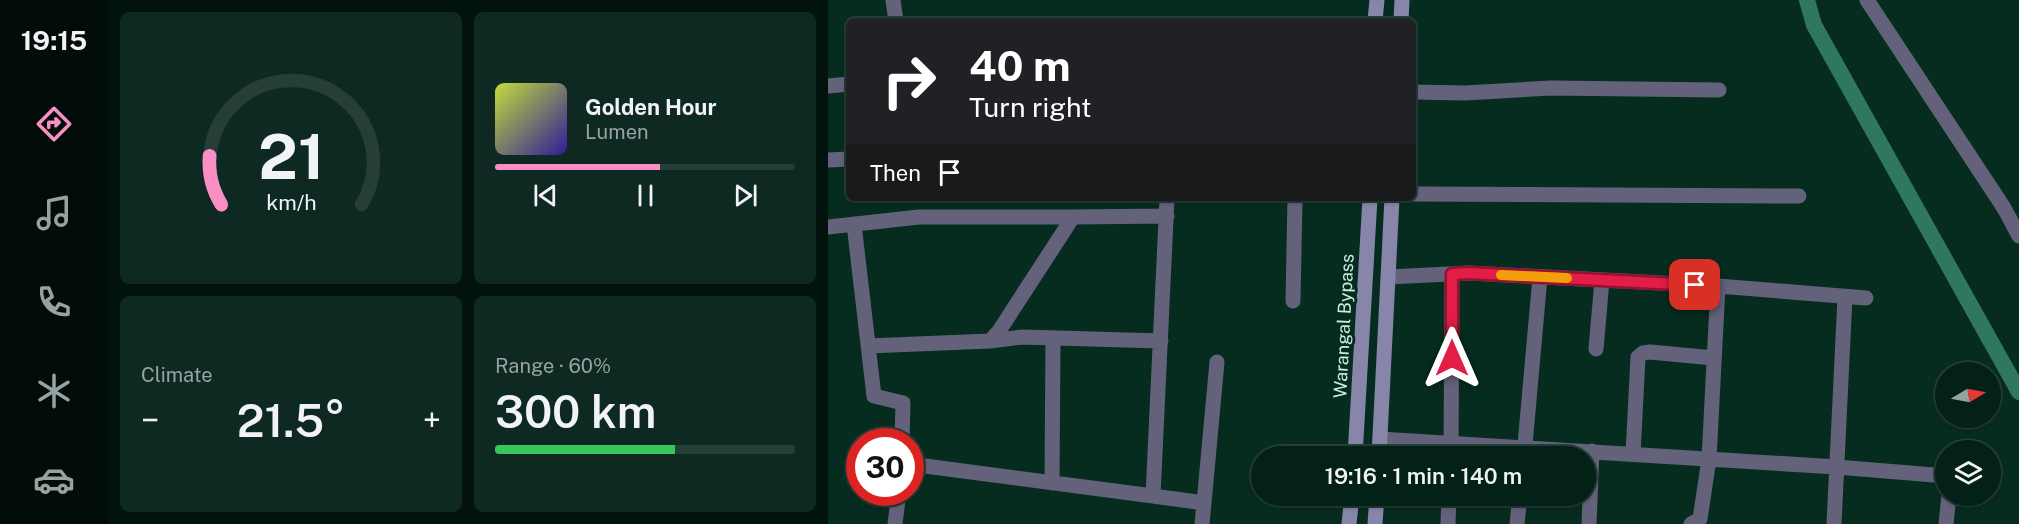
<!DOCTYPE html>
<html lang="en">
<head>
<meta charset="utf-8">
<style>
	:root { --surface:#042118; --page:#0d2921; --text:#f1f3f6; --muted:#97a3a2; --line:#253e37; --accent:#fa8fc6 }
	body { margin:0; font-family:"Public Sans",sans-serif; background:var(--page); color:var(--text); height:100vh; display:flex; flex-direction:column; font-size:22px; white-space:nowrap }
	* { box-sizing:border-box; margin:0 }
	p { font-size:20px; color:var(--muted) }
	.icon { flex:none; width:33px; height:33px; fill:none; stroke:currentColor; stroke-width:2; stroke-linecap:round; stroke-linejoin:round }
	.map { position:relative; flex:1; overflow:hidden }
	.panel { display:flex; flex-direction:column; gap:12px; padding:12px; background:#02120d; width:720px }
	.panel>* { flex:none }
	.hud { position:absolute; left:18px; top:18px; width:570px; height:183px; border-radius:9px; box-shadow:0 2px 4px #0004,0 0 0 2px var(--line); background:#202124; color:#fff; overflow:hidden }
	.needle { width:39px; rotate:80deg }
	.controls { position:absolute; left:1107px; top:362px; display:grid; gap:12px }
	.controls a { display:grid; place-items:center; width:66px; height:66px; border-radius:50%; background:var(--surface); box-shadow:0 2px 4px #0004,0 0 0 2px var(--line); font-size:30px }
	.speed { position:absolute; left:18px; top:428px; display:flex; gap:12px; font-size:30px; font-weight:700; text-align:center }
	.speed>* { display:grid; place-content:center; width:78px; height:78px; border-radius:50%; background:var(--surface); box-shadow:0 2px 4px #0004,0 0 0 2px var(--line); line-height:1 }
	.speed .limit { border:9px solid #d22; background:#fff; color:#111 }
	.pin { position:absolute; display:grid; place-items:center; width:51px; height:51px; color:#fff; margin:-26px; border-radius:12px; box-shadow:0 3px 9px #0006 }
	.me { position:absolute; width:66px; margin:-33px; rotate:0deg; stroke-linejoin:round; filter:drop-shadow(0 0 4px #0008) }
	.turn { display:flex; align-items:center; gap:21px; height:126px; padding:0 24px; font-size:27px }
	.turn .icon { width:78px; height:78px; stroke-width:2.5 }
	.turn b { display:block; font-size:42px; line-height:51px }
	.then { display:flex; align-items:center; height:57px; padding:0 24px; background:#0003; gap:12px; font-size:22px }
	.big { font-size:45px; font-weight:600; line-height:1.1 }
	.panel .tile { flex:1; display:flex; flex-direction:column; justify-content:center; gap:9px; min-width:0; padding:0 21px; border-radius:9px; background:var(--page) }
	.panel .dial { align-items:center; gap:0 }
	.dial svg { height:156px; overflow:visible; fill:none; stroke:var(--line); stroke-width:7; stroke-linecap:round; text-anchor:middle }
	.dial text { fill:var(--text); stroke:none }
	.song { display:flex; align-items:center; gap:18px }
	.cover { width:72px; height:72px; border-radius:9px; background:linear-gradient(135deg,hsl(70 70% 55%),hsl(250 70% 35%)) }
	.played { height:6px; border-radius:3px; background:linear-gradient(90deg,var(--accent) 55%,var(--line) 55%) }
	.keys { display:flex; justify-content:space-around; direction:ltr }
	.heat { display:flex; justify-content:space-between; align-items:center; font-size:33px; direction:ltr }
	.charge { height:9px; border-radius:4px; background:linear-gradient(90deg,#34c759 60%,var(--line) 0) }
	.panel .tiles { flex:1; display:grid; gap:12px; grid-template-columns:repeat(2,1fr) }
	.trip { position:absolute; left:423px; top:446px; width:345px; height:60px; border-radius:30px; background:var(--surface); box-shadow:0 2px 4px #0004,0 0 0 2px var(--line); font-weight:600; line-height:60px; text-align:center }
	main { display:flex; flex:1; min-height:0 }
	.dock { display:flex; flex-direction:column; width:108px; justify-content:space-around; align-items:center; background:#020d0a; color:var(--muted) }
	.dock .icon { width:42px; height:42px }
	.dock .selected { color:var(--accent) }
	.dock b { font-size:27px; color:var(--text) }
	.map>svg:first-child { display:block }
	.lines { fill:none; stroke-linecap:round; stroke-linejoin:round }
	.canal { stroke:#307760; stroke-width:16 }
	.minor { stroke:#64627a; stroke-width:15 }
	.secondary { stroke:#8885aa; stroke-width:15 }
	.route-casing { stroke:#92132f; stroke-width:15 }
	.route { stroke:#e11d48; stroke-width:10 }
	.slow { stroke:#f59e0b; stroke-width:10 }
	.labels { text-anchor:middle; stroke-width:6; stroke-linejoin:round; paint-order:stroke }
	.street-label { font-size:18px; fill:#cbeddf; stroke:#062c20 }
</style>
</head>
<body>
<main>
<nav class="dock">
<b>19:15</b>
<svg class="icon selected" aria-label="directions" viewBox="0 0 24 24"><path d="M12 3l9 9-9 9-9-9zM9 14v-3h6M13 9l2 2-2 2"/></svg>
<svg class="icon" aria-label="music" viewBox="0 0 24 24"><path d="M9 18V5l10-2v13"/><circle cx="6" cy="18" r="3"/><circle cx="16" cy="16" r="3"/></svg>
<svg class="icon" aria-label="phone" viewBox="0 0 24 24"><path d="M5 4h4l2 5-3 2q2 4 5 5l2-3 5 2v4C11 20 4 13 5 4z"/></svg>
<svg class="icon" aria-label="climate" viewBox="0 0 24 24"><path d="M12 3v18M4 7l16 10M4 17L20 7"/></svg>
<svg class="icon" aria-label="car" viewBox="0 0 24 24"><path d="M5 17H2v-5l4-1 3-4h7l3 4 3 1v5h-3M9 17h6M6 11h13"/><circle cx="7" cy="17" r="2"/><circle cx="17" cy="17" r="2"/></svg>
</nav>
<section class="panel">
<div class="tiles">
<div class="tile dial"><svg viewBox="0 0 100 80">
<path d="M14 69A42 42 0 1 1 86 69"/>
<path d="M14 69A42 42 0 0 1 8 44" stroke="#fa8fc6"/>
<text x="50" y="56" font-size="32" font-weight="700">21</text>
<text x="50" y="72" font-size="11">km/h</text>
</svg></div>
<div class="tile">
<div class="song"><i class="cover"></i><div><b>Golden Hour</b><p>Lumen</p></div></div>
<div class="played"></div>
<div class="keys"><svg class="icon" aria-label="previous" viewBox="0 0 24 24"><path d="M18 5L8 12l10 7zM5 5v14"/></svg><svg class="icon" aria-label="pause" viewBox="0 0 24 24"><path d="M8 5v14M16 5v14"/></svg><svg class="icon" aria-label="next" viewBox="0 0 24 24"><path d="M6 5l10 7-10 7zM19 5v14"/></svg></div>
</div>
<div class="tile"><p>Climate</p>
<div class="heat"><a>−</a><b class="big">21.5°</b><a>+</a></div>
</div>
<div class="tile"><p>Range · 60%</p><b class="big">300 km</b><div class="charge"></div></div>
</div>
</section>
<div class="map">
<svg width="1191" height="524" viewBox="0 0 1191 524">
	<rect width="100%" height="100%" fill="#062c20"/>
	<g class="lines">
		<!-- canal -->
		<path class="canal" d="M979,0L986,25L1191,392"/>
		<!-- minor -->
		<path class="minor" d="M65,0L68,21
			M1039,0L1176,208L1191,236
			M0,86L21,84
			M585,92L637,93L723,88L891,90
			M0,160L21,159
			M585,194L971,196
			M339,198L325,496L376,503L374,524
			M26,224L46,396L75,403L74,441
			M0,227L91,217H245
			M560,277L641,273L890,286L1038,298
			M465,301L467,198
			M162,341L194,337L333,341
			M40,346L162,341L171,331L245,217L339,216
			M768,349L774,280
			M552,439L1009,467L1118,476
			M805,454L810,357L815,353L822,352L886,358
			M623,456L624,274
			M696,456L712,277
			M82,464L325,496
			M224,483L225,338
			M376,503L389,362
			M67,524L71,492
			M620,524L621,495
			M689,524L692,495
			M761,524L764,451
			M863,524L872,519L881,459L890,286
			M1006,524L1017,297
			M1118,524L1121,495"/>
		<!-- secondary -->
		<path class="secondary" d="M547,21L549,0
			M573,21L574,0
			M527,456L542,198
			M551,456L564,198
			M521,524L524,495
			M547,524L549,495"/>
	</g>
	<g class="lines">
		<!-- route casing -->
		<g class="route-casing">
			<path id="route" d="M624,358V274L641,273L867,285"/>
		</g>
		<!-- route -->
		<use href="#route" class="route"/>
		<!-- slow -->
		<path class="slow" d="M673,275L739,278"/>
	</g>
	<g class="labels">
		<!-- street labels -->
		<g class="street-label">
			<text transform="translate(516 326) rotate(-87)" y="6">Warangal Bypass</text>
		</g>
	</g>
</svg>
<div class="controls">
<a><svg class="needle" viewBox="-14 -14 28 28"><path d="M0-13l5 13h-10z" fill="#e53935"/><path d="M0 13l5-13h-10z" fill="#97a3a2"/></svg></a>
<a><svg class="icon" aria-label="layers" viewBox="0 0 24 24"><path d="M12 4l9 5-9 5-9-5zM3 14l9 5 9-5"/></svg></a>
</div>
<div class="speed"><div class="limit">30</div></div>
<div class="pin" style="left:867px;top:285px;background:#d93025"><svg class="icon" aria-label="arrive" viewBox="0 0 24 24"><path d="M6 21V4h12l-3 4 3 4H6"/></svg></div>
<svg class="me" style="left:624px;top:358px" viewBox="-20 -20 40 40"><path d="M0-17L14 15 0 8-14 15z" fill="#e11d48" stroke="#fff" stroke-width="4"/></svg>
<div class="trip">19:16 · 1 min · 140 m</div>
<div class="hud">
<div class="turn"><svg class="icon" aria-label="right" viewBox="0 0 24 24"><path d="M7 20v-9h11M14 6l5 5-5 5"/></svg><div><b>40 m</b>Turn right</div></div>
<div class="then">Then<svg class="icon" aria-label="arrive" viewBox="0 0 24 24"><path d="M6 21V4h12l-3 4 3 4H6"/></svg></div>
</div>
</div>
</main>
</body>
</html>
